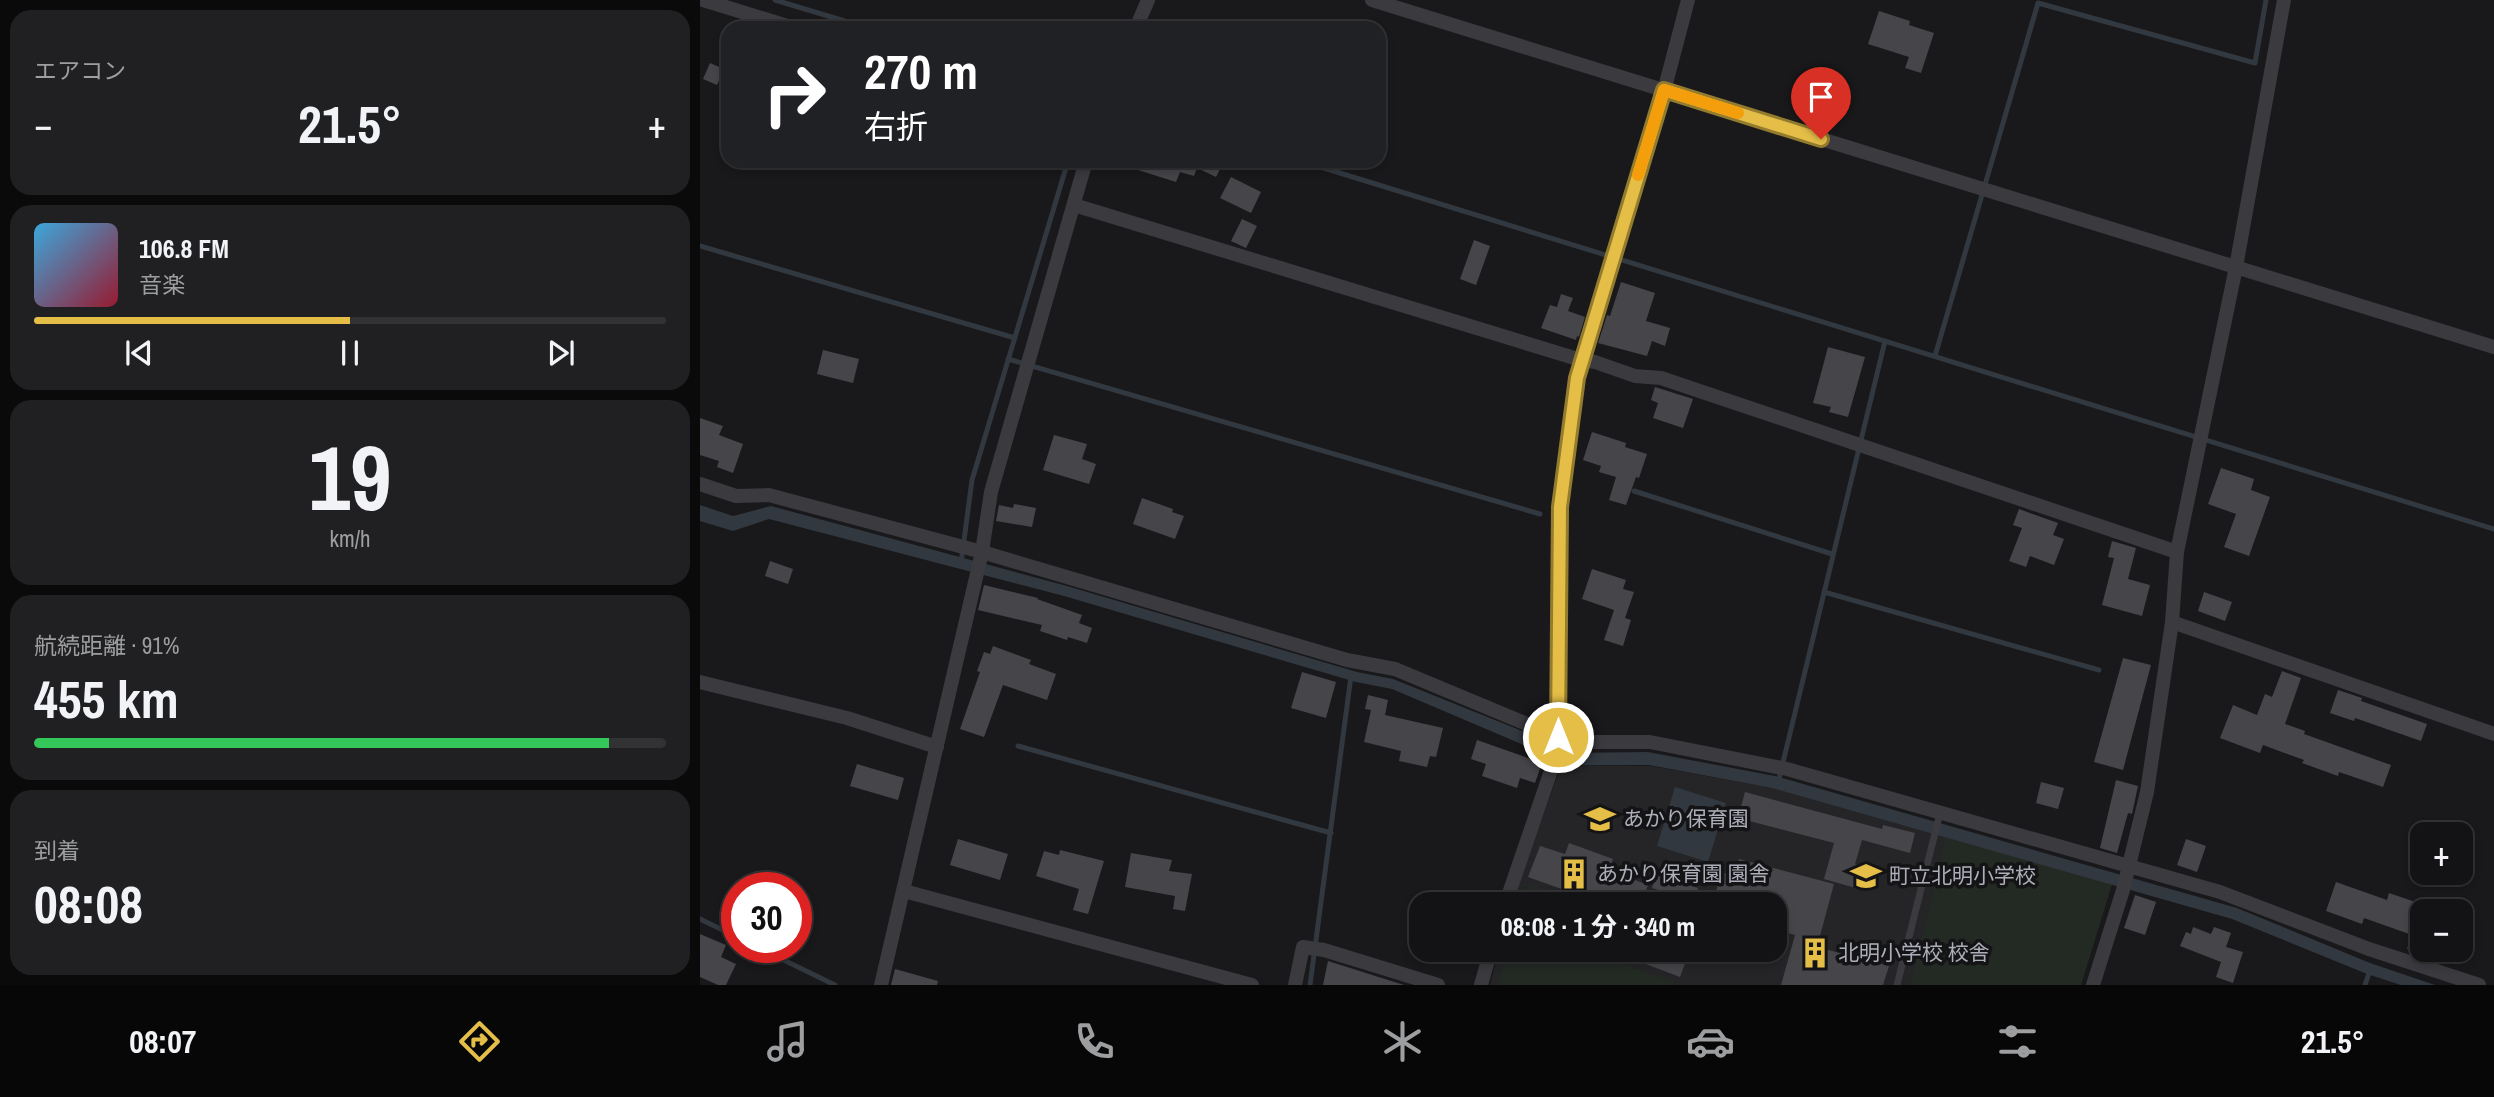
<!DOCTYPE html>
<html lang="ja">
<head>
<meta charset="utf-8">
<style>
	:root { --surface:#131214; --page:#202022; --text:#f1f3f6; --muted:#9d9ea0; --line:#323234; --accent:#e4be47 }
	body { margin:0; font-family:"Archivo Narrow","Noto Sans JP",sans-serif; background:var(--page); color:var(--text); height:100vh; display:flex; flex-direction:column; font-size:26px; white-space:nowrap }
	* { box-sizing:border-box; margin:0 }
	p { font-size:23px; color:var(--muted) }
	.icon { flex:none; width:38px; height:38px; fill:none; stroke:currentColor; stroke-width:2; stroke-linecap:round; stroke-linejoin:round }
	.map { position:relative; flex:1; overflow:hidden }
	.side { display:flex; flex-direction:column; gap:10px; padding:10px; background:#0a0a0b; width:700px }
	.side>* { flex:none }
	.banner { position:absolute; left:21px; top:21px; width:665px; height:147px; border-radius:21px; box-shadow:0 4px 10px #0003,0 0 0 2px var(--line); background:#202124; color:#fff; overflow:hidden }
	.tools { position:absolute; left:1710px; top:822px; display:grid; gap:14px }
	.tools a { display:grid; place-items:center; width:63px; height:63px; border-radius:14px; background:var(--surface); box-shadow:0 4px 10px #0003,0 0 0 2px var(--line); font-size:35px }
	.speed { position:absolute; left:21px; top:872px; display:flex; gap:14px; font-size:35px; font-weight:700; text-align:center }
	.speed>* { display:grid; place-content:center; width:91px; height:91px; border-radius:50%; background:var(--surface); box-shadow:0 4px 10px #0003,0 0 0 2px var(--line); line-height:1 }
	.speed .limit { border:10px solid #d22; background:#fff; color:#111 }
	.pin { position:absolute; display:grid; place-items:center; width:60px; height:60px; color:#fff; margin:-72px -30px; border-radius:50% 50% 50% 0; rotate:-45deg; box-shadow:0 0 7px #0007 }
	.pin .icon { rotate:45deg }
	.me { position:absolute; width:77px; margin:-38px; rotate:0deg; stroke-linejoin:round; filter:drop-shadow(0 0 5px #0008) }
	.turn { display:flex; align-items:center; gap:24px; height:147px; padding:0 28px; font-size:32px }
	.turn .icon { width:91px; height:91px; stroke-width:2.5 }
	.turn b { display:block; font-size:49px; line-height:60px }
	.big { font-size:52px; font-weight:700; line-height:1.1 }
	.side .tile { flex:1; display:flex; flex-direction:column; justify-content:center; gap:10px; min-width:0; padding:0 24px; border-radius:21px; background:var(--page) }
	.side .dial { align-items:center; gap:0 }
	.dial b { font-size:91px; line-height:1 }
	.song { display:flex; align-items:center; gap:21px }
	.cover { width:84px; height:84px; border-radius:10px; background:linear-gradient(135deg,hsl(200 70% 55%),hsl(350 70% 35%)) }
	.played { height:7px; border-radius:4px; background:linear-gradient(90deg,var(--accent) 50%,var(--line) 50%) }
	.keys { display:flex; justify-content:space-around; direction:ltr }
	.heat { display:flex; justify-content:space-between; align-items:center; font-size:38px; direction:ltr }
	.charge { height:10px; border-radius:5px; background:linear-gradient(90deg,#34c759 91%,var(--line) 0) }
	.trip { position:absolute; left:709px; top:892px; width:378px; height:70px; border-radius:21px; background:var(--surface); box-shadow:0 4px 10px #0003,0 0 0 2px var(--line); font-weight:700; line-height:70px; text-align:center }
	.menu { display:flex; height:112px; justify-content:space-around; align-items:center; background:#080708; color:var(--muted) }
	.menu .icon { width:49px; height:49px }
	.menu .active { color:var(--accent) }
	.menu b { font-size:32px; color:var(--text) }
	main { display:flex; flex:1; min-height:0 }
	.map>svg:first-child { display:block }
	.built { fill:#252527 }
	.green { fill:#232a24 }
	.water { fill:#31383f }
	.lines { fill:none; stroke-linecap:round; stroke-linejoin:round }
	.stream { stroke:#31383f; stroke-width:5 }
	.building { fill:#46464a }
	.service { stroke:#3a3a3f; stroke-width:7 }
	.minor { stroke:#3a3a3f; stroke-width:14 }
	.route-casing { stroke:#947c2e; stroke-width:18 }
	.route { stroke:#e4be47; stroke-width:12 }
	.slow { stroke:#f59e0b; stroke-width:12 }
	.labels { text-anchor:middle; stroke-width:7; stroke-linejoin:round; paint-order:stroke }
	.poi-label { font-size:21px; fill:#acafb9; stroke:#141315; text-anchor:start }
</style>
</head>
<body>
<main>
<section class="side">
<div class="tile"><p>エアコン</p>
<div class="heat"><a>−</a><b class="big">21.5°</b><a>+</a></div>
</div>
<div class="tile">
<div class="song"><i class="cover"></i><div><b>106.8 FM</b><p>音楽</p></div></div>
<div class="played"></div>
<div class="keys"><svg class="icon" aria-label="previous" viewBox="0 0 24 24"><path d="M18 5L8 12l10 7zM5 5v14"/></svg><svg class="icon" aria-label="pause" viewBox="0 0 24 24"><path d="M8 5v14M16 5v14"/></svg><svg class="icon" aria-label="next" viewBox="0 0 24 24"><path d="M6 5l10 7-10 7zM19 5v14"/></svg></div>
</div>
<div class="tile dial"><b>19</b><p>km/h</p></div>
<div class="tile"><p>航続距離 · 91%</p><b class="big">455 km</b><div class="charge"></div></div>
<div class="tile"><p>到着</p><b class="big">08:08</b></div>
</section>
<div class="map">
<svg width="1794" height="985" viewBox="0 0 1794 985">
	<rect width="100%" height="100%" fill="#19181a"/>
	<!-- built -->
	<path class="built" d="M873,765L951,766L1072,788L1412,884L1381,985H790L799,950H1074V905H811L861,766Z"/>
	<!-- green -->
	<path class="green" d="M1246,837L1412,884L1381,985H1211Z
		M829,884L888,905H822Z
		M808,950H886L974,982L973,985H798Z"/>
	<!-- water -->
	<path class="water" d="M0,505L33,516L71,506L367,586L657,672L693,679L847,741L851,747L864,753L948,752L1075,776L1537,908L1670,963L1735,985H1701L1667,974L1532,919L1072,788L949,765H873L853,755L845,754L692,689L656,682L364,596L69,519L33,531L0,521Z
		M975,787L1026,803L1008,862L957,846Z"/>
	<g class="lines">
		<!-- stream -->
		<path class="stream" d="M75,0L168,28
			M601,161L1794,529
			M0,246L315,338
			M1235,356L1338,3L1555,63L1566,0
			M308,359L840,514
			M934,491L1132,554
			M261,563L272,480L368,161
			M1124,592L1399,670
			M318,746L631,833
			M1078,783L1185,341
			M0,919L37,937
			M57,947L135,985
			M610,985L651,676
			M1665,985L1670,970"/>
	</g>
	<!-- building -->
	<path class="building" d="M1179,11L1210,21L1209,25L1234,33L1221,73L1205,68L1209,57L1168,44Z
		M10,63L24,69L17,85L3,79Z
		M419,161H524L516,177L497,168L494,176L480,172L476,182L419,164Z
		M531,177L561,192L551,213L520,198Z
		M542,219L557,226L546,248L531,241Z
		M774,240L790,246L776,285L760,279Z
		M921,282L955,293L946,321L970,328L965,346L952,341L947,356L898,343L907,315L910,316Z
		M861,294L873,298L868,311L885,317L879,337L877,336L876,340L841,328L850,305L857,307Z
		M1128,347L1165,357L1148,417L1129,412L1131,407L1113,403Z
		M123,350L159,359L153,383L117,374Z
		M955,387L993,399L983,428L953,418L958,403L951,400Z
		M0,418L23,426L19,435L43,444L33,473L17,467L19,461L0,455Z
		M892,432L926,443L925,447L947,454L939,478L936,477L926,505L909,500L916,477L899,472L901,466L883,460Z
		M354,435L387,444L382,459L396,464L389,484L343,470Z
		M1521,468L1554,479L1551,490L1570,497L1549,556L1524,547L1536,514L1508,504Z
		M442,498L473,509L472,512L484,516L475,539L433,524Z
		M314,504L336,508L332,527L296,521L299,505L313,508Z
		M1319,509L1358,523L1353,535L1364,539L1354,565L1330,556L1326,567L1309,561L1322,528L1313,525Z
		M1412,541L1436,548L1428,579L1450,585L1442,616L1402,605L1414,558L1408,557Z
		M70,561L93,569L88,584L65,576Z
		M892,569L926,580L923,589L934,592L925,618L931,620L923,646L904,640L914,610L882,599Z
		M284,585L338,598L337,599L382,615L379,623L392,628L387,643L368,637L367,640L340,631L342,625L278,610Z
		M1504,592L1532,602L1525,621L1498,611Z
		M293,646L331,660L329,664L356,674L347,700L303,685L284,737L260,729L280,672L277,671L284,652L290,654Z
		M1423,658L1451,665L1423,770L1394,762Z
		M1582,671L1601,678L1585,724L1605,731L1604,734L1691,765L1683,787L1639,772L1638,776L1602,763L1604,760L1563,745L1560,753L1520,738L1533,705L1557,715L1565,694L1572,697Z
		M602,672L636,682L626,718L591,708Z
		M1638,690L1662,698L1661,701L1727,724L1721,741L1655,718L1654,721L1630,713Z
		M668,695L688,700L685,715L743,728L736,757L730,756L727,767L699,761L701,751L664,742L671,710L665,709Z
		M777,740L842,763L835,783L820,778L817,788L782,776L786,764L771,759Z
		M157,764L204,778L198,800L150,786Z
		M1416,780L1438,786L1432,814L1428,813L1417,853L1400,848Z
		M1341,782L1364,788L1358,809L1336,803Z
		M1045,792L1182,829L1183,825L1215,833L1210,853L1162,840L1155,864L1165,867L1159,889L1124,879L1134,843L1038,818Z
		M258,839L308,854L300,880L250,865Z
		M1486,839L1506,846L1497,872L1477,865Z
		M869,843L913,859L909,870L948,885L941,905H906L828,877L840,846L865,854Z
		M360,850L404,861L388,914L373,910L379,889L336,876L344,851L359,855Z
		M431,853L472,860L469,871L492,874L485,911L473,909L475,896L425,887Z
		M1039,859L1134,884L1117,947L1189,966L1183,985H1081L1095,935L1074,929V905H1027L1029,899L1015,896L1021,872L1035,876Z
		M956,874L998,888L994,901L952,888Z
		M1636,882L1687,900L1689,893L1727,906L1725,912H1722V954L1707,949L1712,935L1664,918L1662,924L1626,911Z
		M1435,895L1456,902L1445,935L1424,928Z
		M1493,927L1511,934L1514,927L1531,933L1526,947L1543,952L1533,983L1516,977L1521,962L1480,946L1486,932L1491,934Z
		M0,934L26,945L21,957L36,964L26,985H18L0,977Z
		M909,950H990L980,977Z
		M628,961L704,985H623Z
		M195,969L238,981L237,985H191Z"/>
	<g class="lines">
		<!-- service -->
		<path class="service" d="M1197,985L1240,813"/>
		<!-- minor -->
		<path class="minor" d="M3,0L94,28
			M672,0L1794,347
			M436,28L448,0
			M374,205L881,360L895,362L935,376L961,378L1477,552
			M0,484L36,496L69,495L282,552L647,660L695,669L858,737L878,742H950L1087,769L1520,892L1669,949L1779,985
			M1472,622L1794,734
			M0,682L147,718L237,747
			M204,891L552,985
			M805,905L854,762L857,744L860,507L877,378L964,91L988,0
			M181,985L282,552L291,492L386,161
			M595,985L603,947L624,950L738,985
			M781,985L791,950
			M1393,985L1423,890L1447,792L1472,622L1477,552L1536,267L1584,0"/>
	</g>
	<g class="lines">
		<!-- route casing -->
		<g class="route-casing">
			<path id="route" d="M858,737L860,507L877,378L964,90L1121,139"/>
		</g>
		<!-- route -->
		<use href="#route" class="route"/>
		<!-- slow -->
		<path class="slow" d="M938,175L964,90L1038,113"/>
	</g>
	<!-- icons -->
	<defs>
		<g id="school-bare" transform="scale(2.415)"><path d="M0-5L7-2L0 1L-7-2ZM-4 1L0 2.5L4 1V4Q0 6-4 4Z" fill="#e4be47" stroke="#141315" stroke-width="2.5" paint-order="stroke"/></g>
		<g id="building-bare" transform="scale(2.415)"><path d="M-4-6H4V6H1V3H-1V6H-4ZM-2.5-4.3h1.7v1.8h-1.7ZM.8-4.3h1.7v1.8H.8ZM-2.5-1h1.7V.8h-1.7ZM.8-1h1.7V.8H.8Z" fill="#e4be47" stroke="#141315" stroke-width="2.5" paint-order="stroke"/></g>
	</defs>
	<g fill-rule="evenodd">
		<use href="#school-bare" x="900" y="819"/>
		<use href="#building-bare" x="874" y="874"/>
		<use href="#school-bare" x="1166" y="876"/>
		<use href="#building-bare" x="1115" y="953"/>
	</g>
	<g class="labels">
		<!-- poi labels -->
		<g class="poi-label">
			<text x="923" y="826">あかり保育園</text>
			<text x="897" y="881">あかり保育園 園舎</text>
			<text x="1189" y="883">町立北明小学校</text>
			<text x="1138" y="960">北明小学校 校舎</text>
		</g>
	</g>
</svg>
<div class="tools">
<a>+</a>
<a>−</a>
</div>
<div class="speed"><div class="limit">30</div></div>
<div class="pin" style="left:1121px;top:139px;background:#d93025"><svg class="icon" aria-label="arrive" viewBox="0 0 24 24"><path d="M6 21V4h12l-3 4 3 4H6"/></svg></div>
<svg class="me" style="left:858px;top:737px" viewBox="-20 -20 40 40"><circle r="17" fill="#e4be47" stroke="#fff" stroke-width="3"/><path d="M0-11L8 9 0 5-8 9z" fill="#fff"/></svg>
<div class="trip">08:08 · 1 分 · 340 m</div>
<div class="banner">
<div class="turn"><svg class="icon" aria-label="right" viewBox="0 0 24 24"><path d="M7 20v-9h11M14 6l5 5-5 5"/></svg><div><b>270 m</b>右折</div></div>
</div>
</div>
</main>
<nav class="menu">
<b>08:07</b>
<svg class="icon active" aria-label="directions" viewBox="0 0 24 24"><path d="M12 3l9 9-9 9-9-9zM9 14v-3h6M13 9l2 2-2 2"/></svg>
<svg class="icon" aria-label="music" viewBox="0 0 24 24"><path d="M9 18V5l10-2v13"/><circle cx="6" cy="18" r="3"/><circle cx="16" cy="16" r="3"/></svg>
<svg class="icon" aria-label="phone" viewBox="0 0 24 24"><path d="M5 4h4l2 5-3 2q2 4 5 5l2-3 5 2v4C11 20 4 13 5 4z"/></svg>
<svg class="icon" aria-label="climate" viewBox="0 0 24 24"><path d="M12 3v18M4 7l16 10M4 17L20 7"/></svg>
<svg class="icon" aria-label="car" viewBox="0 0 24 24"><path d="M5 17H2v-5l4-1 3-4h7l3 4 3 1v5h-3M9 17h6M6 11h13"/><circle cx="7" cy="17" r="2"/><circle cx="17" cy="17" r="2"/></svg>
<svg class="icon" aria-label="filters" viewBox="0 0 24 24"><path d="M4 7h16M4 17h16"/><circle cx="9" cy="7" r="2"/><circle cx="15" cy="17" r="2"/></svg>
<b>21.5°</b>
</nav>
</body>
</html>
